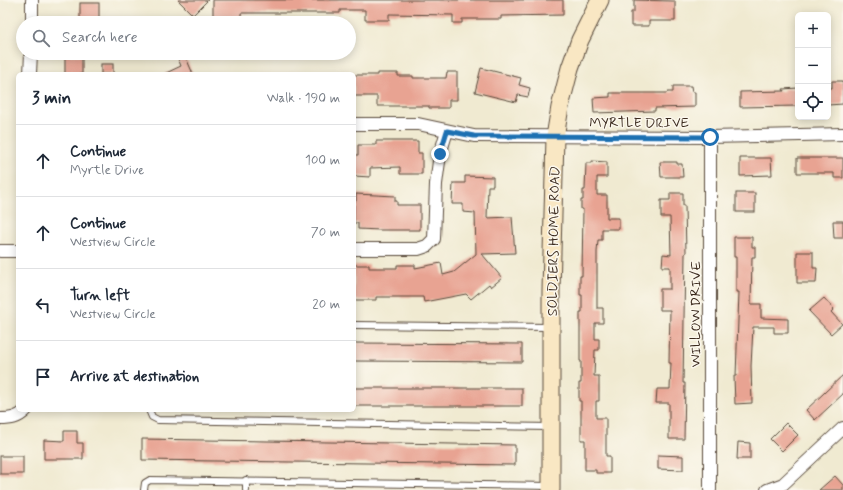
<!DOCTYPE html>
<meta charset="utf-8">
<style>
:root{--surface:#fff;--page:#f2f2f3;--text:#1f2937;--muted:#747a83;--line:#e0e1e3}
body{margin:0;font-family:Mynerve,sans-serif;background:var(--page);color:var(--text)}
.controls{position:absolute;right:12px;top:12px;display:grid;overflow:hidden;border-radius:6px;box-shadow:0 2px 10px #0003}
.controls button{width:36px;height:36px;display:grid;place-items:center;padding:0;border:0;border-bottom:1px solid var(--line);background:var(--surface);color:var(--text);font:20px sans-serif}
.stop{position:absolute;width:12px;height:12px;margin:-9px;border:3px solid #1f6fb2;border-radius:50%;background:#fff}
.stop.end{background:#1f6fb2;border-color:#fff;box-shadow:0 1px 4px #0008}
.list{margin:0;padding:0;list-style:none}
h2{display:flex;justify-content:space-between;align-items:center;height:52px;margin:0;padding:0 16px;font-size:17px}
h2 small{font-size:13px;font-weight:400;color:var(--muted)}
.list li{display:grid;grid-template-columns:26px 1fr auto;gap:12px;align-items:center;box-sizing:border-box;height:72px;padding:0 16px;border-top:1px solid var(--line)}
.list b{display:block;font-size:15px;white-space:nowrap}
.list p{margin:0;font-size:13px;white-space:nowrap;color:var(--muted)}
.list em{font-size:13px;font-style:normal;color:var(--muted)}
.icon{flex:none;width:22px;height:22px;fill:none;stroke:currentColor;stroke-width:2;stroke-linecap:round;stroke-linejoin:round}
.map{position:relative;flex:none;width:843px;height:490px;overflow:hidden}
.search{position:absolute;background:var(--surface);box-shadow:0 2px 10px #0003;left:16px;top:16px;width:340px;height:44px;display:flex;align-items:center;gap:10px;box-sizing:border-box;padding:0 14px;border-radius:22px;color:var(--muted);font-size:15px}
.panel{position:absolute;background:var(--surface);box-shadow:0 2px 10px #0003;left:16px;top:72px;width:340px;height:340px;border-radius:6px}
.map>svg:first-child{display:block}
</style>
<div class="map">
<svg width="843" height="490" viewBox="0 0 843 490">
<rect width="100%" height="100%" fill="#fbf7ec"/>
<filter id="ink" filterUnits="userSpaceOnUse"><feTurbulence type="fractalNoise" baseFrequency=".025" numOctaves="2"/><feDisplacementMap in="SourceGraphic" scale="8" xChannelSelector="R" yChannelSelector="G"/><feConvolveMatrix kernelMatrix="1 2 1 2 8 2 1 2 1" color-interpolation-filters="sRGB"/></filter>
<filter id="wash" filterUnits="userSpaceOnUse"><feTurbulence type="fractalNoise" baseFrequency=".012" numOctaves="4" result="noise"/><feDisplacementMap in="SourceGraphic" scale="16" xChannelSelector="R" yChannelSelector="G"/><feGaussianBlur stdDeviation="0.9" result="paint"/><feColorMatrix in="noise" values="0 0 0 0 0 0 0 0 0 0 0 0 0 0 0 0 0 1.4 0 .05"/><feComposite in="paint" operator="in"/></filter>
<g filter="url(#wash)">
<rect width="100%" height="100%" fill="#f0ead1"/>
<g id="blocks">
<g fill="#e8a392">
<polygon points="178,0 208,0 193,15"/>
<polygon points="213,0 563,0 563,15 501,16 501,19 462,19 462,23 453,23 453,15 389,14 389,20 365,20 365,10 340,10 340,13 241,13 241,18 213,18"/>
<polygon points="634,0 675,1 675,21 649,21 649,26 631,26 631,12 634,12"/>
<rect x="80" y="3" width="19" height="20"/>
<polygon points="176,53 184,53 193,74 164,74 181,66"/>
<rect x="65" y="55" width="17" height="19"/>
<rect x="101" y="64" width="12" height="10"/>
<polygon points="481,68 521,78 519,85 530,88 528,97 518,95 516,102 475,92"/>
<polygon points="447,72 457,72 457,100 449,100 449,108 429,108 429,106 377,106 377,96 354,96 354,75 377,75 377,73 398,73 398,76 413,76 413,78 446,78"/>
<polygon points="832,81 843,81 843,104 828,105 828,88 832,88"/>
<polygon points="673,86 691,86 692,92 695,92 695,107 655,108 655,111 594,113 593,98 610,97 610,93 667,93 667,92 673,92"/>
<polygon points="798,88 798,106 740,107 740,92 784,91 783,89"/>
<polygon points="376,141 418,141 418,153 422,153 422,174 400,174 400,167 370,168 370,177 354,176 354,155 358,155 358,145 376,145"/>
<polygon points="740,158 771,158 772,175 740,176"/>
<polygon points="797,158 843,158 843,178 834,178 834,173 797,173"/>
<polygon points="592,161 607,162 607,177 597,177 597,195 607,195 607,218 619,218 619,229 602,229 602,240 598,240 597,252 597,308 603,308 603,323 595,323 595,339 599,339 599,350 595,350 594,376 599,376 599,401 596,401 596,418 606,418 606,456 610,456 610,473 596,473 596,470 585,470 585,440 581,440 581,401 579,401 579,383 581,383 581,361 580,361 580,312 582,312 582,295 580,295 580,276 582,276 583,209 581,209 581,200 583,200 583,190 585,190 586,163 592,163"/>
<polygon points="660,162 677,162 677,164 682,164 683,177 661,177"/>
<polygon points="465,176 493,177 493,186 488,186 487,218 512,217 515,253 482,254 502,278 491,287 489,284 471,299 466,294 424,302 423,297 376,297 376,300 354,300 354,265 369,265 369,268 397,268 397,265 415,265 415,268 441,263 443,275 454,272 476,254 475,213 463,212 463,204 452,204 453,183 465,183"/>
<polygon points="670,193 683,193 683,206 685,206 686,253 685,253 683,383 685,383 684,439 669,439 669,403 656,403 657,389 670,389 671,363 669,363 670,310 660,310 660,289 670,289 670,267 662,267 663,254 671,255 670,217 661,217 661,200 670,200"/>
<rect x="736" y="193" width="19" height="19"/>
<polygon points="356,194 395,196 395,201 397,201 397,205 420,205 420,230 380,230 358,229 358,223 354,223 354,201 356,201"/>
<polygon points="833,221 843,221 843,238 834,238"/>
<polygon points="734,237 752,237 752,247 755,247 755,257 752,257 751,304 761,304 761,318 788,319 788,333 774,333 774,327 753,327 751,366 752,403 735,404 734,376 736,376 739,292 736,292 736,257 734,257"/>
<polygon points="797,252 813,252 813,268 817,268 816,283 797,283"/>
<polygon points="824,298 834,309 831,312 842,324 831,334 809,311"/>
<polygon points="354,343 522,344 522,362 354,361"/>
<polygon points="843,375 843,394 815,420 806,410"/>
<rect x="354" y="388" width="168" height="18"/>
<polygon points="786,423 798,435 782,451 770,439"/>
<polygon points="64,431 77,431 77,443 83,443 83,459 44,459 44,440 64,441"/>
<polygon points="142,439 515,445 515,465 142,460"/>
<polygon points="738,442 750,443 750,459 737,459"/>
<polygon points="658,455 683,456 683,470 658,469"/>
<rect x="0" y="456" width="23" height="18"/>
<polygon points="835,476 843,485 843,490 819,490"/>
</g>
</g>
</g>
<g filter="url(#ink)">
<use href="#blocks" fill-opacity="0" stroke="#564739" stroke-width="1"/>
<g fill="none" stroke-linecap="round" stroke-linejoin="round">
<g stroke="#564739" stroke-width="8">
<g id="lane">
<polyline points="354,325 550,327"/>
<polyline points="149,410 152,417 158,420 550,427"/>
<polyline points="144,490 145,483 150,480 550,486"/>
<polyline points="246,490 246,480"/>
</g>
</g>
<g stroke="#564739" stroke-width="14">
<g id="street">
<polyline points="32,23 32,0"/>
<polyline points="30,74 31,53"/>
<polyline points="354,124 418,124 474,136 710,137 843,134"/>
<polyline points="354,249 418,249 427,246 434,239 436,184 440,154 447,131"/>
<polyline points="0,251 18,251"/>
<path d="M0 419C11 419 18 418 26 410"/>
<polyline points="710,490 710,137"/>
<polyline points="767,490 783,484 843,428"/>
</g>
</g>
<g stroke="#564739" stroke-width="19">
<polyline id="secondary" points="551,490 551,291 555,137 560,107 570,68 580,40 600,0"/>
</g>
<use href="#lane" stroke="#fff" stroke-width="6"/>
<use href="#street" stroke="#fff" stroke-width="12"/>
<use href="#secondary" stroke="#f9e7c3" stroke-width="17"/>
</g>
</g>
<g fill="none" stroke-linecap="round" stroke-linejoin="round" filter="url(#ink)">
<polyline stroke="#1f6fb2" stroke-width="5" points="440,154 447,131 474,136 710,137"/>
</g>
<g text-anchor="middle" stroke-width="3" stroke-linejoin="round" paint-order="stroke">
<g font-size="14" fill="#3b2a1e" stroke="#fbf7ec">
<text x="639" y="127">MYRTLE DRIVE</text>
<text transform="translate(553 241) rotate(-89)" y="5">SOLDIERS HOME ROAD</text>
<text transform="translate(695 314) rotate(-90)" y="5">WILLOW DRIVE</text>
</g>
</g>
</svg>
<div class="controls">
<button>+</button>
<button>−</button>
<button><svg class="icon" aria-label="locate" viewBox="0 0 24 24"><circle cx="12" cy="12" r="6"/><path d="M12 2v4M12 18v4M2 12h4M18 12h4"/></svg></button>
</div>
<div class="stop" style="left:710px;top:137px"></div>
<div class="stop end" style="left:440px;top:154px"></div>
<div class="search"><svg class="icon" aria-label="search" viewBox="0 0 24 24"><circle cx="10" cy="10" r="6"/><path d="M15 15l6 6"/></svg>Search here</div>
<section class="panel">
<h2>3 min<small>Walk · 190 m</small></h2>
<ul class="list">
<li><svg class="icon" aria-label="ahead" viewBox="0 0 24 24"><path d="M12 20V5M6 11l6-6 6 6"/></svg><div><b>Continue</b><p>Myrtle Drive</p></div><em>100 m</em></li>
<li><svg class="icon" aria-label="ahead" viewBox="0 0 24 24"><path d="M12 20V5M6 11l6-6 6 6"/></svg><div><b>Continue</b><p>Westview Circle</p></div><em>70 m</em></li>
<li><svg class="icon" aria-label="left" viewBox="0 0 24 24"><path d="M17 20v-9H6M10 6l-5 5 5 5"/></svg><div><b>Turn left</b><p>Westview Circle</p></div><em>20 m</em></li>
<li><svg class="icon" aria-label="arrive" viewBox="0 0 24 24"><path d="M6 21V4h12l-3 4 3 4H6"/></svg><div><b>Arrive at destination</b></div></li>
</ul>
</section>
</div>
